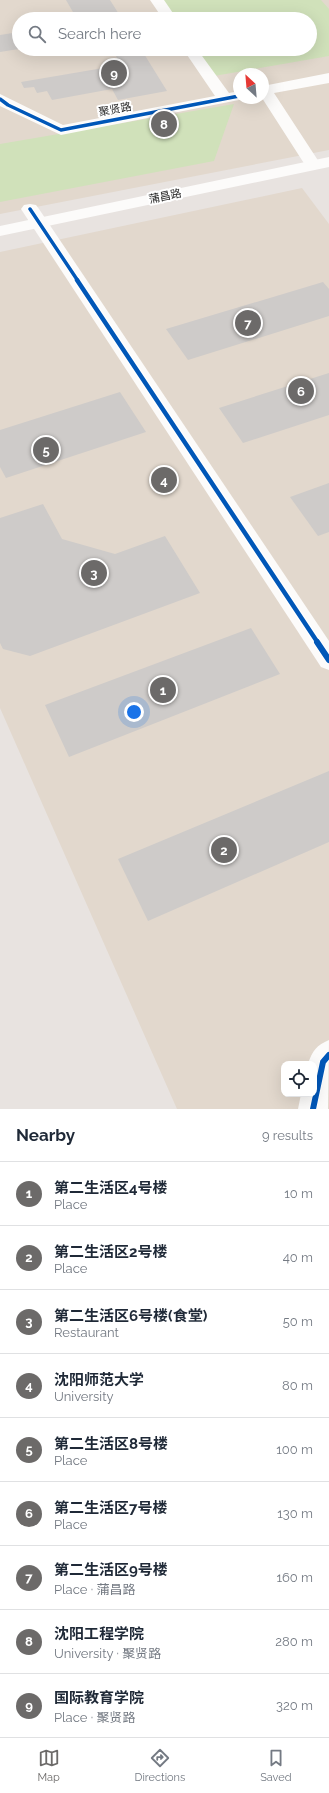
<!DOCTYPE html>
<meta charset="utf-8">
<style>
:root{--surface:#fff;--page:#f6f6f7;--text:#1f2937;--muted:#747a83;--line:#e0e1e3;--accent:#6c6a69}
body{margin:0;font-family:Raleway,"Noto Sans SC",sans-serif;background:var(--page);color:var(--text)}
.controls{position:absolute;right:12px;bottom:12px;display:grid;overflow:hidden;border-radius:8px;box-shadow:0 4px 16px #0002}
.controls button{width:36px;height:36px;display:grid;place-items:center;padding:0;border:0;border-bottom:1px solid var(--line);background:var(--surface);color:var(--text);font:20px sans-serif}
.compass{position:absolute;left:233px;top:68px;width:36px;height:36px;border-radius:50%;background:var(--surface);box-shadow:0 4px 16px #0002;rotate:334deg}
.you{position:absolute;left:134px;top:712px;width:14px;height:14px;margin:-10px;border:3px solid #fff;border-radius:50%;background:#1a73e8;box-shadow:0 0 0 6px #1a73e833}
.badge{display:grid;place-items:center;width:26px;height:26px;border-radius:50%;background:var(--accent);color:#fff;font-size:13px;font-weight:700}
.pin{position:absolute;translate:-50% -50%;border:2px solid #fff;box-shadow:0 1px 4px #0006}
.list{margin:0;padding:0;list-style:none}
h2{display:flex;justify-content:space-between;align-items:center;height:52px;margin:0;padding:0 16px;font-size:17px}
h2 small{font-size:13px;font-weight:400;color:var(--muted)}
.list li{display:grid;grid-template-columns:26px 1fr auto;gap:12px;align-items:center;box-sizing:border-box;height:64px;padding:0 16px;border-top:1px solid var(--line)}
.list b{display:block;font-size:15px;white-space:nowrap}
.list p{margin:0;font-size:13px;white-space:nowrap;color:var(--muted)}
.list em{font-size:13px;font-style:normal;color:var(--muted)}
.icon{flex:none;width:22px;height:22px;fill:none;stroke:currentColor;stroke-width:2;stroke-linecap:round;stroke-linejoin:round}
.map{position:relative;flex:none;width:329px;height:1109px;overflow:hidden}
.search{position:absolute;background:var(--surface);box-shadow:0 4px 16px #0002;left:12px;right:12px;top:12px;height:44px;display:flex;align-items:center;gap:10px;box-sizing:border-box;padding:0 14px;border-radius:22px;color:var(--muted);font-size:15px}
.sheet{height:628px;background:var(--surface)}
nav{display:flex;justify-content:space-around;align-items:center;box-sizing:border-box;height:56px;border-top:1px solid var(--line);background:var(--surface);font-size:11px;color:var(--muted)}
nav a{display:grid;justify-items:center;gap:2px}
nav .on{color:var(--accent)}
.map>svg:first-child{display:block}
</style>
<div class="map">
<svg width="329" height="1109" viewBox="0 0 329 1109">
<rect width="100%" height="100%" fill="#e8e3e0"/>
<g fill="#e2d8cd" fill-rule="evenodd">
<path d="M0 0H329V150L0 214ZM19 19H310V49H19ZM239 74H263V98H239Z"/>
<path d="M302 188 329 224V1109H177L0 708V252ZM284 1064H314V1094H284Z"/>
</g>
<g fill="#d0e1ba">
<polygon points="161,0 321,0 329,9 329,56 214,76 195,49 310,49 310,19 175,19"/>
<polygon points="234,104 214,161 0,202 0,144"/>
</g>
<g fill="#cecbc9">
<polygon points="66,0 110,0 122,19 77,19"/>
<polygon points="19,32 19,49 0,52 0,35"/>
<polygon points="112,49 141,49 167,91 118,100 112,89 52,100 47,91 37,93 34,87 24,88 21,82 121,65"/>
<polygon points="323,282 329,289 329,316 188,360 166,329"/>
<polygon points="329,373 329,415 243,443 219,408"/>
<polygon points="120,392 146,432 6,478 0,467 0,430"/>
<polygon points="329,483 329,532 318,536 290,497"/>
<polygon points="43,504 62,539 115,554 165,536 200,593 30,656 3,649 0,643 0,518"/>
<polygon points="251,628 280,674 69,757 45,705"/>
<polygon points="329,771 329,842 148,921 118,859"/>
</g>
<g fill="none" stroke-linecap="round" stroke-linejoin="round">
<g fill="#fcfbfa" fill-rule="evenodd">
<polygon points="150,0 164,0 177,19 163,19"/>
<polygon points="183,49 197,49 229,93 239,91 239,98 245,98 244,99 61,135 0,106 0,94 63,125 215,96"/>
<polygon points="329,73 329,83 274,93 321,165 319,168 313,170 307,168 262,98 263,86"/>
<polygon points="30,204 36,205 39,209 329,641 329,670 321,667 21,209 24,205"/>
<path d="M329 1040 328 1109H298L301 1094H314V1064H308C312 1051 317 1045 329 1040Z"/>
</g>
<polygon fill="#fcfbfa" fill-rule="evenodd" points="329,157 329,167 0,236 0,226"/>
<g stroke="#fff" stroke-width="5.5">
<g id="cycleway-far2">
<polyline points="0,99 8,105 61,130 239,96"/>
<polyline points="30,209 78,281"/>
</g>
</g>
<g stroke="#fff" stroke-width="7">
<polyline id="cycleway-far1" points="77,280 318,643"/>
</g>
<g stroke="#fff" stroke-width="8">
<g id="cycleway">
<polyline points="317,642 329,660"/>
<polyline points="313,1109 323,1062 329,1055"/>
</g>
</g>
<use href="#cycleway-far2" stroke="#0057b8" stroke-width="3.5"/>
<use href="#cycleway-far1" stroke="#0057b8" stroke-width="4.5"/>
<use href="#cycleway" stroke="#0057b8" stroke-width="6"/>
</g>
<g text-anchor="middle" stroke-width="4" stroke-linejoin="round" paint-order="stroke">
<g font-size="11" fill="#292929" stroke="#fff">
<text transform="translate(115 109) rotate(-11)" y="4">聚贤路</text>
<text transform="translate(165 196) rotate(-12)" y="4">蒲昌路</text>
</g>
</g>
</svg>
<div class="controls">
<button><svg class="icon" aria-label="locate" viewBox="0 0 24 24"><circle cx="12" cy="12" r="6"/><path d="M12 2v4M12 18v4M2 12h4M18 12h4"/></svg></button>
</div>
<svg class="compass" viewBox="-18 -18 36 36"><path d="M0-13l5 13h-10z" fill="#e53935"/><path d="M0 13l5-13h-10z" fill="#747a83"/></svg>
<div class="you"></div>
<div class="pin badge" style="left:163px;top:690px">1</div>
<div class="pin badge" style="left:224px;top:850px">2</div>
<div class="pin badge" style="left:94px;top:573px">3</div>
<div class="pin badge" style="left:164px;top:480px">4</div>
<div class="pin badge" style="left:46px;top:450px">5</div>
<div class="pin badge" style="left:301px;top:391px">6</div>
<div class="pin badge" style="left:248px;top:323px">7</div>
<div class="pin badge" style="left:164px;top:124px">8</div>
<div class="pin badge" style="left:114px;top:73px">9</div>
<div class="search"><svg class="icon" aria-label="search" viewBox="0 0 24 24"><circle cx="10" cy="10" r="6"/><path d="M15 15l6 6"/></svg>Search here</div>
</div>
<section class="sheet">
<h2>Nearby<small>9 results</small></h2>
<ul class="list">
<li><span class="badge">1</span><div><b>第二生活区4号楼</b><p>Place</p></div><em>10 m</em></li>
<li><span class="badge">2</span><div><b>第二生活区2号楼</b><p>Place</p></div><em>40 m</em></li>
<li><span class="badge">3</span><div><b>第二生活区6号楼(食堂)</b><p>Restaurant</p></div><em>50 m</em></li>
<li><span class="badge">4</span><div><b>沈阳师范大学</b><p>University</p></div><em>80 m</em></li>
<li><span class="badge">5</span><div><b>第二生活区8号楼</b><p>Place</p></div><em>100 m</em></li>
<li><span class="badge">6</span><div><b>第二生活区7号楼</b><p>Place</p></div><em>130 m</em></li>
<li><span class="badge">7</span><div><b>第二生活区9号楼</b><p>Place · 蒲昌路</p></div><em>160 m</em></li>
<li><span class="badge">8</span><div><b>沈阳工程学院</b><p>University · 聚贤路</p></div><em>280 m</em></li>
<li><span class="badge">9</span><div><b>国际教育学院</b><p>Place · 聚贤路</p></div><em>320 m</em></li>
</ul>
</section>
<nav>
<a class="on"><svg class="icon" aria-label="map" viewBox="0 0 24 24"><path d="M3 6l6-2 6 2 6-2v14l-6 2-6-2-6 2zM9 4v14M15 6v14"/></svg>Map</a>
<a><svg class="icon" aria-label="directions" viewBox="0 0 24 24"><path d="M12 3l9 9-9 9-9-9zM9 14v-3h6M13 9l2 2-2 2"/></svg>Directions</a>
<a><svg class="icon" aria-label="saved" viewBox="0 0 24 24"><path d="M7 4h10v16l-5-4-5 4z"/></svg>Saved</a>
</nav>
